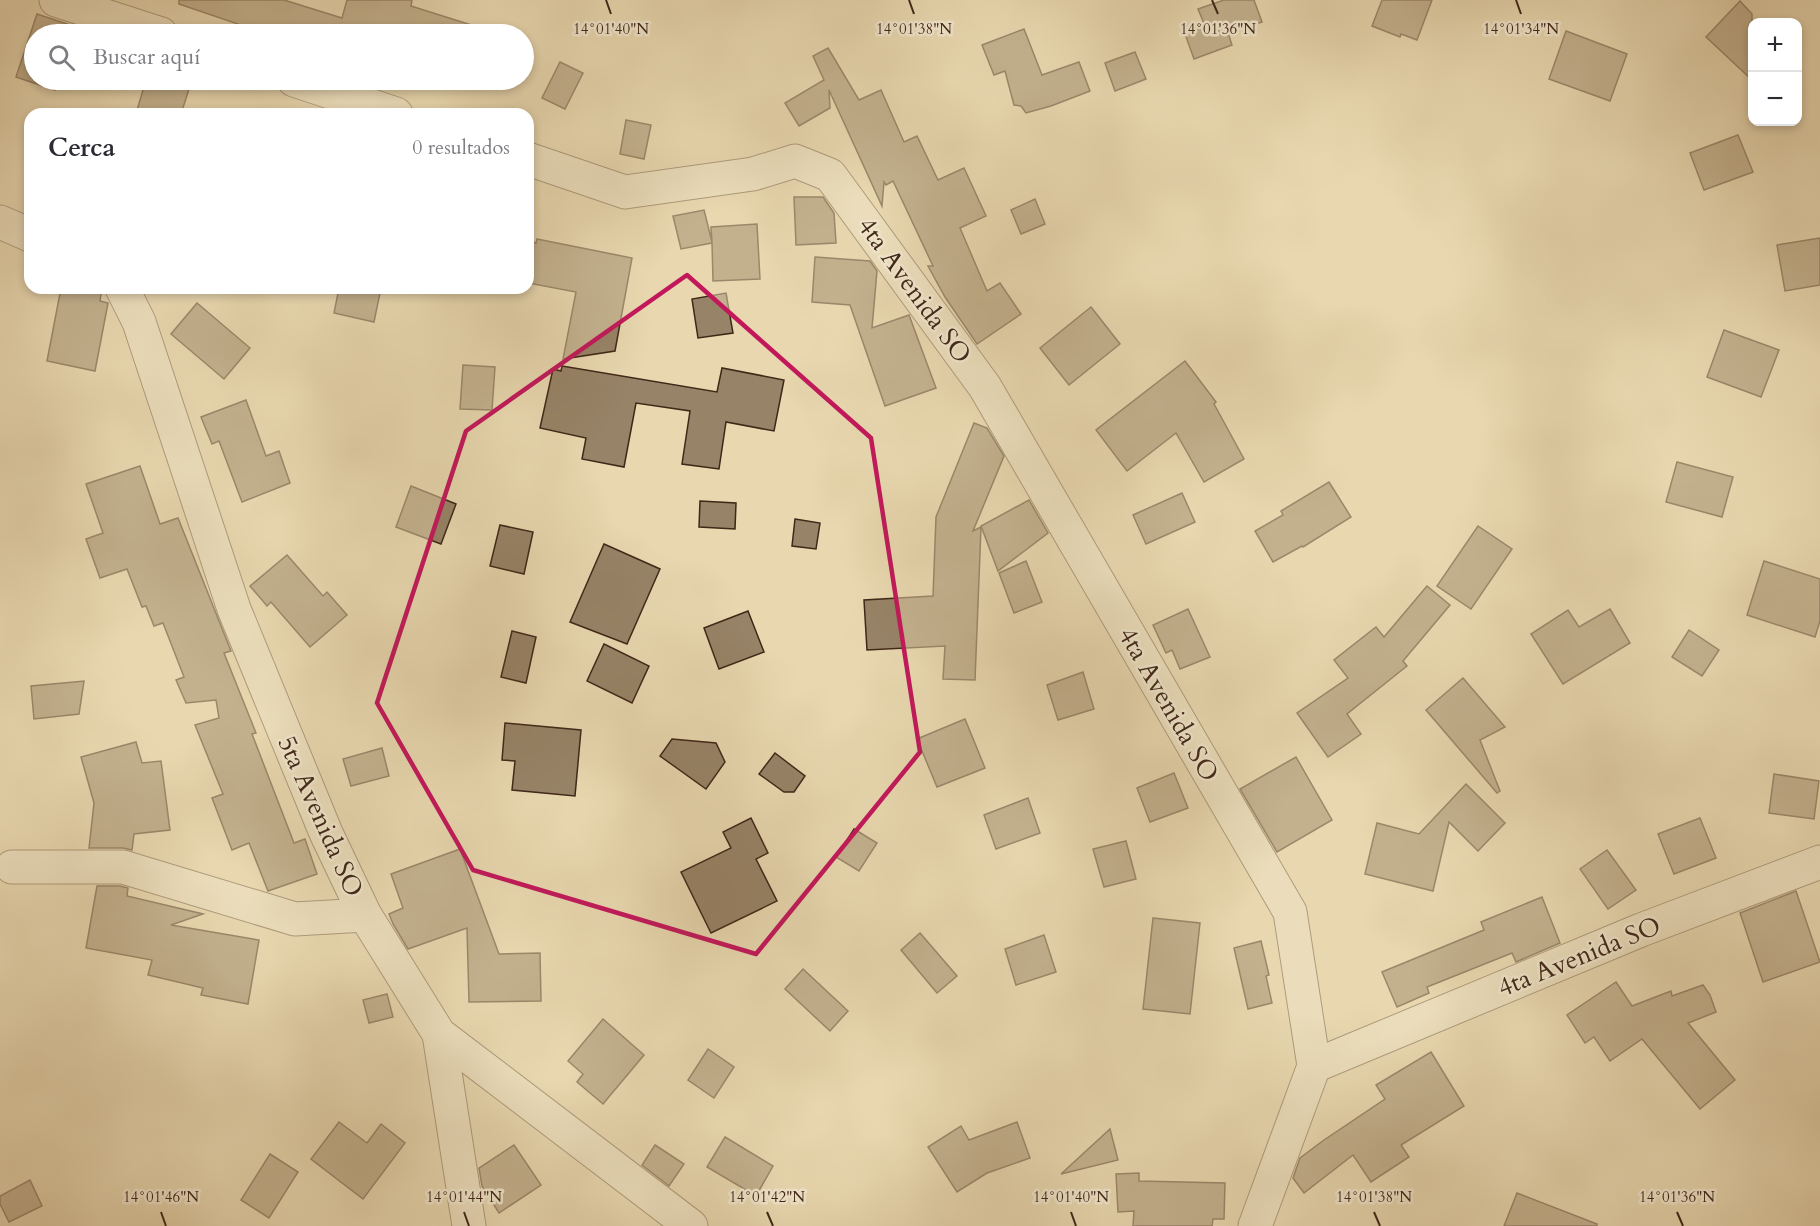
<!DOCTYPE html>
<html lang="es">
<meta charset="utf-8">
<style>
:root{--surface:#fff;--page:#f2f2f3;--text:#2b2b33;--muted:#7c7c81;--line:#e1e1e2}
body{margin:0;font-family:Cardo,serif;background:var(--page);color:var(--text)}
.controls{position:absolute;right:18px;top:18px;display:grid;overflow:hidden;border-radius:12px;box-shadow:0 3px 9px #0003}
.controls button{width:54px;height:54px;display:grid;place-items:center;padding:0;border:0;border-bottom:2px solid var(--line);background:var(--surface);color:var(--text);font:30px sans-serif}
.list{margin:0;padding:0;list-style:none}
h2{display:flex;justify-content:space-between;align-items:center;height:78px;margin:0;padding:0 24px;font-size:26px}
h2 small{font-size:20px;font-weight:400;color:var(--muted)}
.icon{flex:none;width:33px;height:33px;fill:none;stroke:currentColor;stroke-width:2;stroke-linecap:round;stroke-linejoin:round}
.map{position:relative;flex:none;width:1820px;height:1226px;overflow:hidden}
.search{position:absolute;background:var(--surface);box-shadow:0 3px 9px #0003;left:24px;top:24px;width:510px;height:66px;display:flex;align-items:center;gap:15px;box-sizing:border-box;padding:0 21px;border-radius:33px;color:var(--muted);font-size:22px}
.panel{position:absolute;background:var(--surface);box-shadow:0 3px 9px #0003;left:24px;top:108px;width:510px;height:186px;border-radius:18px}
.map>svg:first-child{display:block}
</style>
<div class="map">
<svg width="1820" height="1226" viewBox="0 0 1820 1226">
<rect width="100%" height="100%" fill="#e8d7af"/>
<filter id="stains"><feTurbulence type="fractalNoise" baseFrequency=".00333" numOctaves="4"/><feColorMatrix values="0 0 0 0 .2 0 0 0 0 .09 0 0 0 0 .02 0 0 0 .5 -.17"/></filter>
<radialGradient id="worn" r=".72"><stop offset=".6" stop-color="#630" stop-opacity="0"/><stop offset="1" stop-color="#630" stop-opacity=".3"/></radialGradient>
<g fill="#978367" stroke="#402718" stroke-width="1.5">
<polygon points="179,0 284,0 342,18 347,0 412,0 411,6 484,29 483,34 267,34 179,4"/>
<polygon points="1224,0 1254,0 1262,22 1228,33 1232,45 1194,59 1185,34 1205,26 1198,9"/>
<polygon points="1382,0 1432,0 1417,40 1401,34 1400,37 1372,26"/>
<polygon points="1740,1 1752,14 1752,80 1706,37"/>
<polygon points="37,14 76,27 74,34 34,34 34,80 59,80 55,90 16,77"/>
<polygon points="1024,29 1042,75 1079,62 1090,91 1051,106 1026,113 1021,106 1014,105 1005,71 994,75 982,45"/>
<polygon points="1566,31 1627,54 1610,101 1549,79"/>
<polygon points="828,48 859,100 881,90 904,142 917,136 938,180 964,168 986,216 960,228 987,291 1000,283 1021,314 977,344 945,297 928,266 933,266 893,181 886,185 884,182 882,206 829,90 830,108 799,126 785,103 824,80 813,56"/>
<polygon points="1135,52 1146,79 1115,91 1105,63"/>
<polygon points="560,62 583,73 565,109 542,98"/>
<polygon points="146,80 170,80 190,86 181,114 151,114 137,110"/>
<polygon points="626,120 651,125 644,159 620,154"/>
<polygon points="1738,135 1753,172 1704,190 1690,153"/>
<polygon points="794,197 823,197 834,213 836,243 796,245"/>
<polygon points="1035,199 1045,224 1021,234 1011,210"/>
<polygon points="704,210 712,242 711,227 757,224 760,279 713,281 712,243 681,249 673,216"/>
<polygon points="1820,238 1820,285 1785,291 1777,245"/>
<polygon points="537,239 632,258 615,351 563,359 576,292 528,283 528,241 536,243"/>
<polygon points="815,257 870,261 877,271 872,328 909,315 936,388 885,406 850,305 812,302"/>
<polygon points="61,288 102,288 100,301 108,303 95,371 47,361"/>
<polygon points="339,288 381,288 374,322 334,313"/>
<polygon points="726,293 733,333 698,338 692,299"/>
<polygon points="197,303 250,348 224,379 171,334"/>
<polygon points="1091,307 1120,344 1069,385 1040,348"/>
<polygon points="1724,330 1779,350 1761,397 1707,377"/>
<polygon points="1185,361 1216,402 1214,404 1244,459 1204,482 1176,433 1127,471 1096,430"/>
<polygon points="463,365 495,367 492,410 460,409"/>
<polygon points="562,366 717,392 722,368 784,380 774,431 726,422 719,469 682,464 690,411 636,403 624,467 582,459 586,438 540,428 553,369 561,371"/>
<polygon points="246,400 266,456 279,451 290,483 242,502 219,441 212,444 201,417"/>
<polygon points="974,423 987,428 1004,456 973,531 981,527 975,680 943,679 945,646 867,650 864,600 933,596 936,517"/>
<polygon points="1677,462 1733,477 1722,517 1666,502"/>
<polygon points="140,466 160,524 178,518 231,651 224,653 256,733 252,734 294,843 305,839 317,874 268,891 249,843 232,850 212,798 223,794 195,725 219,718 216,700 186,703 176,680 184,677 163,623 154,626 146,606 142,607 127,569 100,578 86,539 103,533 86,484"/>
<polygon points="1329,482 1351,517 1303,547 1302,546 1273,562 1255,531 1283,515 1281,511"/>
<polygon points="411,486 456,504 441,544 396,527"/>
<polygon points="1182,493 1195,522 1146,544 1133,515"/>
<polygon points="1029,500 1048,533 998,571 981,526"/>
<polygon points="700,501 736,503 735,529 699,527"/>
<polygon points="795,519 820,523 816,549 792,546"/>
<polygon points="500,525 533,532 524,574 490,566"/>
<polygon points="1478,526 1512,549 1471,609 1437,586"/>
<polygon points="604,544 660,569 627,644 570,622"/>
<polygon points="287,555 323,596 327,592 347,615 310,647 271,602 267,606 250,586"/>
<polygon points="1026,561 1042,602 1014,613 999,573"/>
<polygon points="1764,561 1820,579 1820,621 1815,637 1747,615"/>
<polygon points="1427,586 1450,605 1403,661 1407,666 1347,714 1361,734 1328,757 1297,713 1348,678 1334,660 1376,627 1384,637"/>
<polygon points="1188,609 1210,657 1180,669 1172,650 1166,653 1153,625"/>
<polygon points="1610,609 1630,643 1563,684 1531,634 1568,610 1579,627"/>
<polygon points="748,611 764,652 719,669 704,628"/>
<polygon points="1689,630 1719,650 1702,676 1672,657"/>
<polygon points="512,631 536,637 526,683 501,677"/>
<polygon points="604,644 649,666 632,703 587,681"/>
<polygon points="1083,672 1094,709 1058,720 1047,685"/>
<polygon points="1463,678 1505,727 1480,740 1500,791 1497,793 1426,710"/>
<polygon points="84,681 79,714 34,719 31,686"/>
<polygon points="965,719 985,768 937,787 917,739"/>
<polygon points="505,723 581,730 575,796 512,790 515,761 502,760"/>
<polygon points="672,739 716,743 725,762 706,789 660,756"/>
<polygon points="136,742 142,763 161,761 170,830 134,834 132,850 123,848 89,848 94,803 81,757"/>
<polygon points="382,748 389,776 351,786 343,759"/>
<polygon points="775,753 805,776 794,792 784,792 759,774"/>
<polygon points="1296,757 1332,820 1277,852 1240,789"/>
<polygon points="1174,773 1188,808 1150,822 1137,788"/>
<polygon points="1774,774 1819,781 1814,819 1769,813"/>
<polygon points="1466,784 1505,823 1478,851 1449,822 1433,891 1365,874 1377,823 1419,834"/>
<polygon points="1028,798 1040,833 996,849 984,815"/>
<polygon points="751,818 768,853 756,859 777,901 711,933 681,872 731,848 723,832"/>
<polygon points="1700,818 1716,858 1674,874 1658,834"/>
<polygon points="854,829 877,843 859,871 836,857"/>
<polygon points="1126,841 1136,879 1104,887 1093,849"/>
<polygon points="460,849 499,954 540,953 541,1001 469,1002 467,928 408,949 393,924 389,914 403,908 391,874"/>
<polygon points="1607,850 1636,890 1608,909 1580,869"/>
<polygon points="97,886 120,886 128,888 127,896 203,914 171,925 259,940 248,1004 201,995 203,988 148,975 152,960 86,948"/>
<polygon points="1796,891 1820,962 1763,982 1740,913"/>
<polygon points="1542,897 1560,943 1516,962 1512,953 1427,987 1429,993 1397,1007 1382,972 1484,930 1481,922"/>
<polygon points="1153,918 1200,923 1190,1014 1143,1009"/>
<polygon points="920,933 957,976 937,993 901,950"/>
<polygon points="1044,935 1056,972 1016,985 1005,949"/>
<polygon points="1261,941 1269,975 1266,976 1272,1003 1248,1009 1234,948"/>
<polygon points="803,969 848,1011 830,1031 785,989"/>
<polygon points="1616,982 1632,1006 1671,991 1672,996 1703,985 1710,995 1716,1012 1688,1023 1735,1080 1700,1109 1642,1039 1610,1061 1594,1037 1585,1043 1567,1015"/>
<polygon points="387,994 393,1017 369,1023 363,1000"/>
<polygon points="603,1019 644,1055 603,1104 577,1082 583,1074 568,1061"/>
<polygon points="708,1049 734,1067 714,1098 688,1080"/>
<polygon points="1431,1052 1464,1106 1401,1145 1409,1157 1371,1182 1353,1155 1304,1193 1293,1178 1300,1158 1324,1140 1385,1099 1376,1085"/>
<polygon points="339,1122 367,1143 381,1124 405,1143 363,1199 311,1159"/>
<polygon points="1017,1122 1030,1158 987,1173 957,1192 928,1147 961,1126 969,1140"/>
<polygon points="1110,1129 1118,1160 1061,1174"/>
<polygon points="725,1137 773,1166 756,1196 707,1167"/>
<polygon points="514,1145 541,1185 499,1213 482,1186 479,1168"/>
<polygon points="655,1145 684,1164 669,1186 642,1165"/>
<polygon points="270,1154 298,1172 269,1218 241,1200"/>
<polygon points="1139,1173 1139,1181 1225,1183 1224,1219 1213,1219 1212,1226 1133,1226 1134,1211 1118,1212 1116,1174"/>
<polygon points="30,1180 42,1206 9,1222 0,1204 0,1196"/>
<polygon points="1517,1193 1597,1224 1597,1226 1504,1226"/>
</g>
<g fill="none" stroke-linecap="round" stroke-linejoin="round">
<g stroke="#6a533e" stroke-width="35">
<g id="street">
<polyline points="56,0 161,34"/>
<polyline points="294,80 396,114"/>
<polyline points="528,159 625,192 753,174 795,161 830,175 985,387 1290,912 1314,1066 1255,1226"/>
<polyline points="0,222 30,235"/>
<polyline points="122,288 139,322 234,609 326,833 365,915 439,1034 691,1226"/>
<polyline points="12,867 123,867 295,919 365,915"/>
<polyline points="439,1034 469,1226"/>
<polyline points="1314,1066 1641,930 1820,862"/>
</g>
</g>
<use href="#street" stroke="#f0e5cb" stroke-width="33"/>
</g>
<path d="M0 0H1820V1226H0ZM687 275 871 438 920 752 756 954 473 870 377 703 466 431Z" fill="#e8d7af" fill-opacity=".55" fill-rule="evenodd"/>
<path fill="none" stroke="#c2185b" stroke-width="4.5" stroke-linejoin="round" d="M687 275 871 438 920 752 756 954 473 870 377 703 466 431Z"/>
<path fill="none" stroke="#402718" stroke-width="2" d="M606 0 611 14M909 0 914 14M1212 0 1218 14M1516 0 1521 14M161 1212 166 1226M464 1212 469 1226M767 1212 773 1226M1071 1212 1076 1226M1374 1212 1380 1226M1677 1212 1683 1226"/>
<g text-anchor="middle" stroke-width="5" stroke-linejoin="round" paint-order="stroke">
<g font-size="26" fill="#402718" stroke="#f0e5cb">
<text transform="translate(915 290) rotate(54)" y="9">4ta Avenida SO</text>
<text transform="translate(1169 704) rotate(60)" y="9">4ta Avenida SO</text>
<text transform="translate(321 816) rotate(66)" y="9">5ta Avenida SO</text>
<text transform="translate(1579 956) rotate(-22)" y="9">4ta Avenida SO</text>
</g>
</g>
<g font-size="15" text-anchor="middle" fill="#402718" stroke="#f0e5cb" stroke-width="5" stroke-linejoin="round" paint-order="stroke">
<text x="611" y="34">14°01'40"N</text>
<text x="914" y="34">14°01'38"N</text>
<text x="1218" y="34">14°01'36"N</text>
<text x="1521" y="34">14°01'34"N</text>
<text x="161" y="1202">14°01'46"N</text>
<text x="464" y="1202">14°01'44"N</text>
<text x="767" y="1202">14°01'42"N</text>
<text x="1071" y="1202">14°01'40"N</text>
<text x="1374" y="1202">14°01'38"N</text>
<text x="1677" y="1202">14°01'36"N</text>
</g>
<rect width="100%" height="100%" filter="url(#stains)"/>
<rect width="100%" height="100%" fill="url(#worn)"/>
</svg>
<div class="controls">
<button>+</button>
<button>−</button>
</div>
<div class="search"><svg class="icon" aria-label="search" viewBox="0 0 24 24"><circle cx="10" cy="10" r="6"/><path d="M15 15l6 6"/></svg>Buscar aquí</div>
<section class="panel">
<h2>Cerca<small>0 resultados</small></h2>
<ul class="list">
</ul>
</section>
</div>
